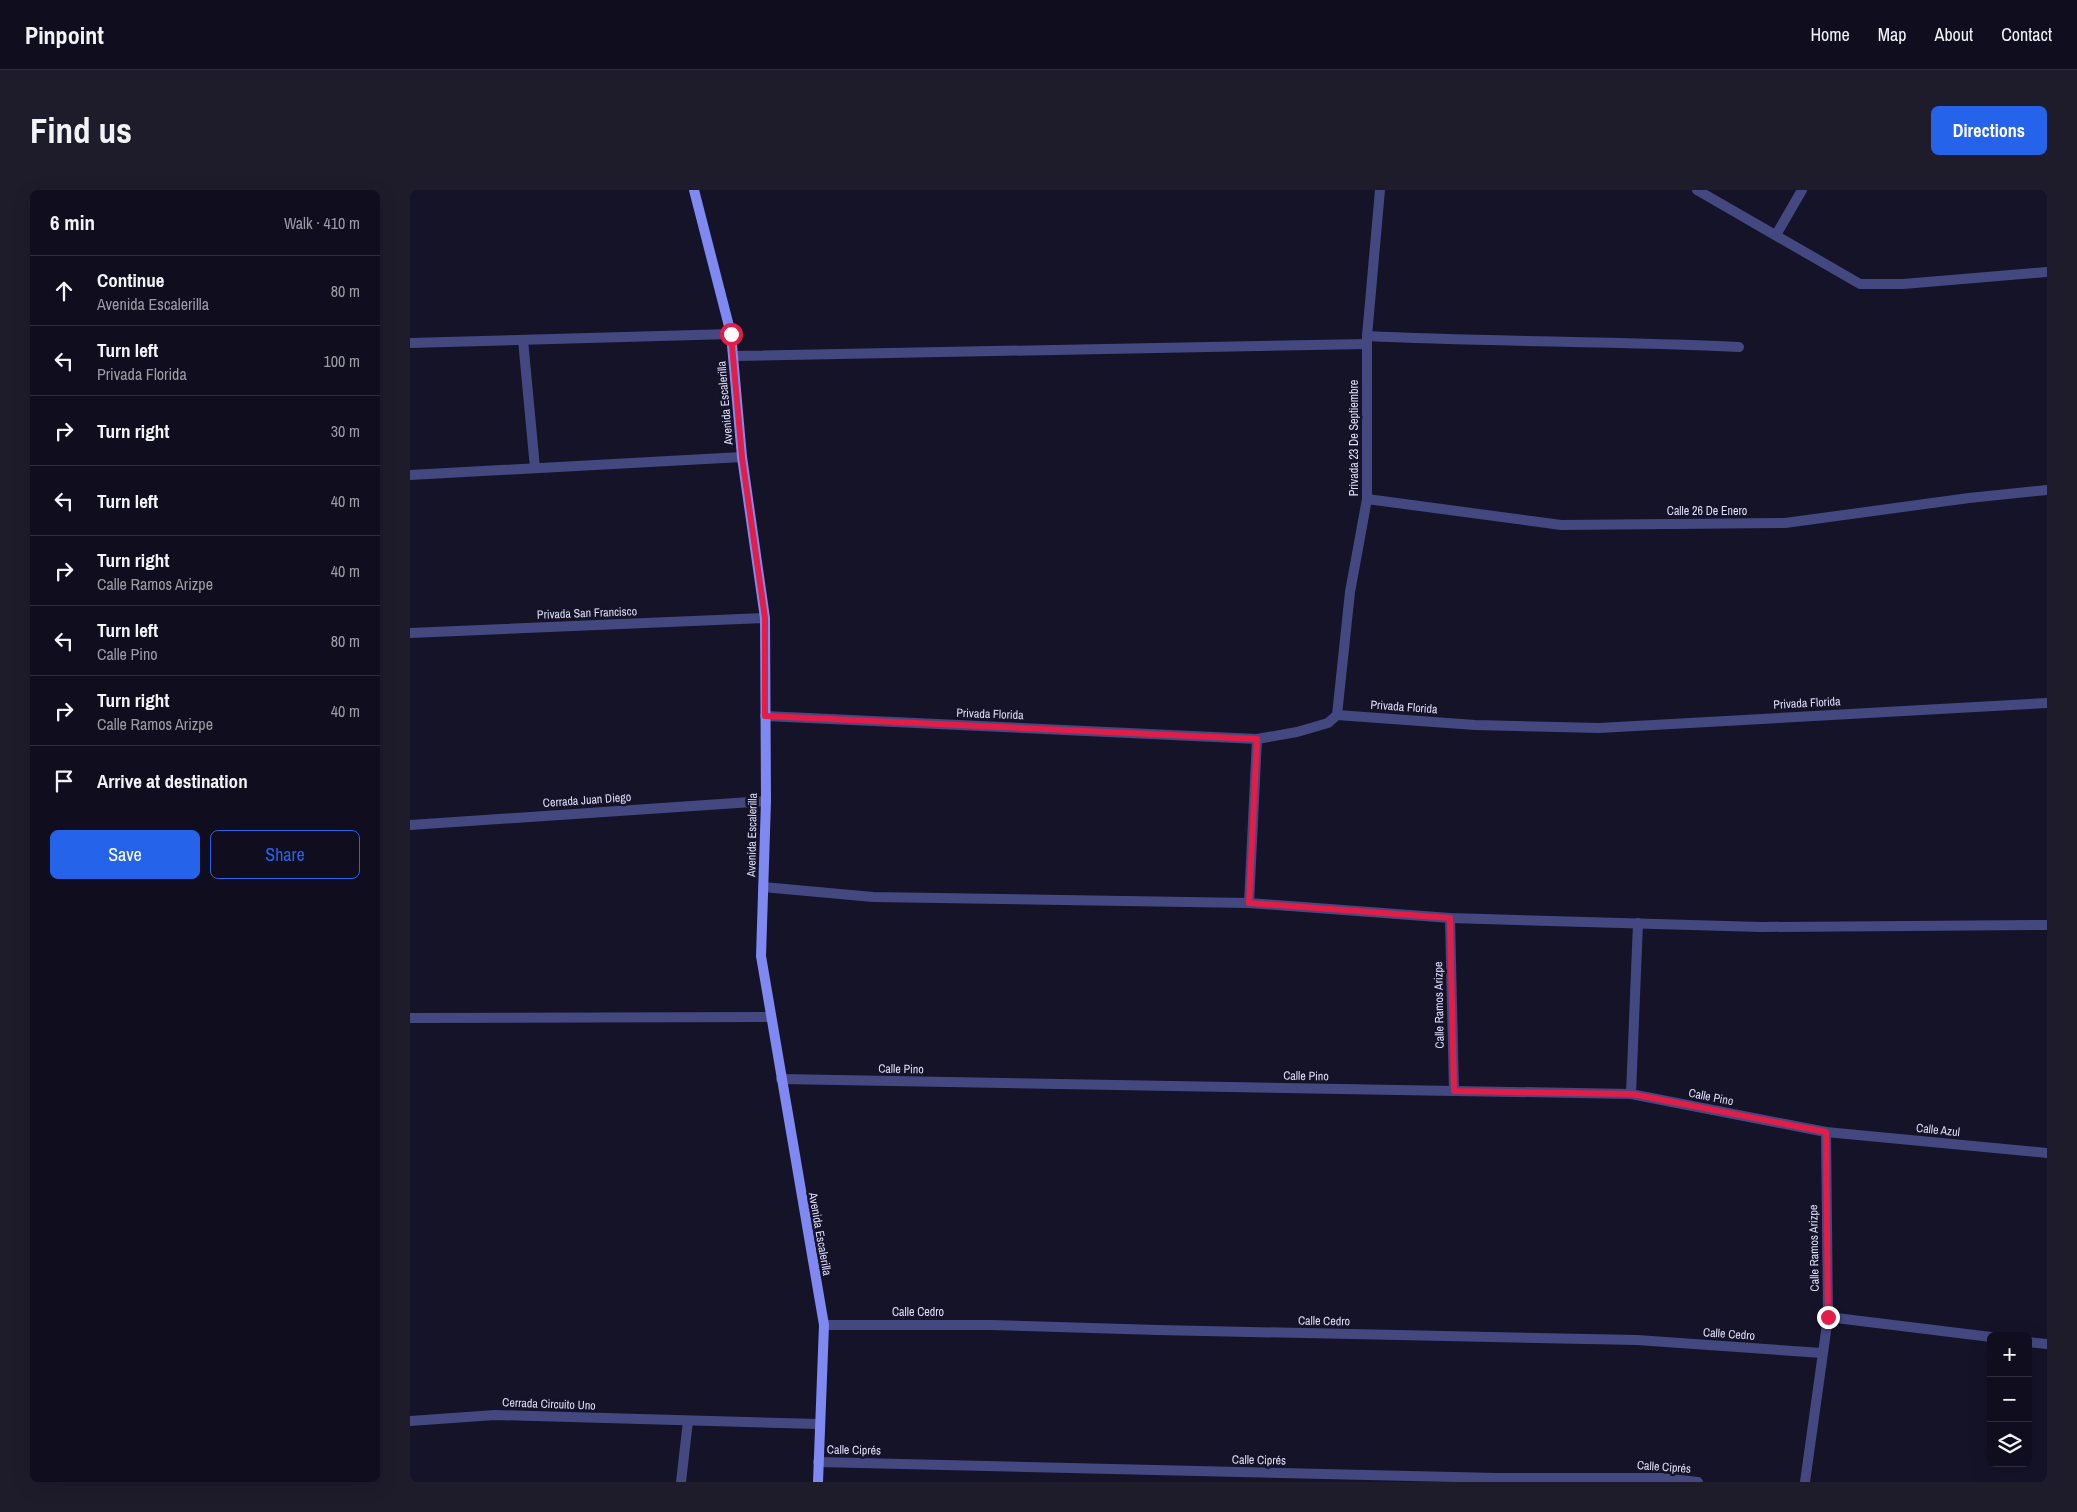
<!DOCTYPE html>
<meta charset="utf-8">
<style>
:root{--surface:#100e1e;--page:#1e1c2b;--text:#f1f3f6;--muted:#9c9ca4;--line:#302e3c;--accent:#2563eb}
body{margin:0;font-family:"Archivo Narrow",sans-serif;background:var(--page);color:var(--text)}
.controls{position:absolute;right:15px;bottom:15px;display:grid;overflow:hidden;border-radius:8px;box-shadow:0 5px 20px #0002}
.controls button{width:45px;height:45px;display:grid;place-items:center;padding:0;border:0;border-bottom:1px solid var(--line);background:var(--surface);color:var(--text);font:25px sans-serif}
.stop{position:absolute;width:15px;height:15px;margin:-11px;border:4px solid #e11d48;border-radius:50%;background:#fff}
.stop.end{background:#e11d48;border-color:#fff;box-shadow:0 1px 5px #0008}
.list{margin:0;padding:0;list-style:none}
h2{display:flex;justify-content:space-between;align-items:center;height:65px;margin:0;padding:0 20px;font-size:21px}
h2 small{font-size:16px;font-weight:400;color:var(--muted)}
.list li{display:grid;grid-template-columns:32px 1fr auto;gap:15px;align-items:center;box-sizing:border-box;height:70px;padding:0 20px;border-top:1px solid var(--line)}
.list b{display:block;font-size:19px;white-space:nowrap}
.list p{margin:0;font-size:16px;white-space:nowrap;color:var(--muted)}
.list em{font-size:16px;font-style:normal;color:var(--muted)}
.actions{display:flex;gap:10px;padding:15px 20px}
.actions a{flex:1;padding:11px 0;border:1px solid var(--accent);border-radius:8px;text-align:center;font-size:18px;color:var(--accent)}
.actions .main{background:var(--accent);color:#fff}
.icon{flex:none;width:28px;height:28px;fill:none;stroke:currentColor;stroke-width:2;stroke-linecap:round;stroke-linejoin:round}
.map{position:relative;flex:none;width:1637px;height:1292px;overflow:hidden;border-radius:8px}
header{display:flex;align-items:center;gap:30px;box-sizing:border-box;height:70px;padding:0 25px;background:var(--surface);border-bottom:1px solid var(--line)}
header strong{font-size:24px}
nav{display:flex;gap:28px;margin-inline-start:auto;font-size:18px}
.intro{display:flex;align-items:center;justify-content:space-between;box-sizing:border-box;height:120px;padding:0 30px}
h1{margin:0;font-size:35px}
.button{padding:12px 22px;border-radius:8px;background:var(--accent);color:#fff;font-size:18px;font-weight:700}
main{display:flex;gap:30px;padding:0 30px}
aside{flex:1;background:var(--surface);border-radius:8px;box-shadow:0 5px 20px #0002}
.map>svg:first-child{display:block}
</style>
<header>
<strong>Pinpoint</strong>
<nav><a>Home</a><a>Map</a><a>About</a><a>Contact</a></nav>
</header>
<div class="intro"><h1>Find us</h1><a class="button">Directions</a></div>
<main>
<aside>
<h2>6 min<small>Walk · 410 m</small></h2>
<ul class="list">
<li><svg class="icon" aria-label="ahead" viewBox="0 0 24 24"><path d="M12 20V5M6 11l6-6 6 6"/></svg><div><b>Continue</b><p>Avenida Escalerilla</p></div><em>80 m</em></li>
<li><svg class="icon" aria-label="left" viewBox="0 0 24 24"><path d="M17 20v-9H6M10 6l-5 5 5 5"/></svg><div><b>Turn left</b><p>Privada Florida</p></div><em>100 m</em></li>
<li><svg class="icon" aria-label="right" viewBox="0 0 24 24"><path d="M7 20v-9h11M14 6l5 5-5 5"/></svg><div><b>Turn right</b></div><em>30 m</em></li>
<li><svg class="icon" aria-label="left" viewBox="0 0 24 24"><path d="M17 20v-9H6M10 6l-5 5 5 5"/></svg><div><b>Turn left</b></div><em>40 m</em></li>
<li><svg class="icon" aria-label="right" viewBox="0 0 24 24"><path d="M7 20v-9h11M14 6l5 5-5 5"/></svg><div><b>Turn right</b><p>Calle Ramos Arizpe</p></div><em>40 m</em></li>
<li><svg class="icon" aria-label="left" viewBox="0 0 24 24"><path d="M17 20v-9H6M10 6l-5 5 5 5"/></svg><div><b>Turn left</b><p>Calle Pino</p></div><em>80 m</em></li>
<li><svg class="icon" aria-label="right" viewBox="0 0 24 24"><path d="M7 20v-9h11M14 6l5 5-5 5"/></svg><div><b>Turn right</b><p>Calle Ramos Arizpe</p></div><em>40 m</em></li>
<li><svg class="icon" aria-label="arrive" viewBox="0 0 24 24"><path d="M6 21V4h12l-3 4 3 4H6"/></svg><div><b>Arrive at destination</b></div></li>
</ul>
<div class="actions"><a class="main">Save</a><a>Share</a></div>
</aside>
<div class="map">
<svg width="1637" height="1292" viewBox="0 0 1637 1292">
<rect width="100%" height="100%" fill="#151328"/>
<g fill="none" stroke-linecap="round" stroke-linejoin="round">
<g stroke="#444881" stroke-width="10">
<polyline points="1287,0 1450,94 1493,94 1637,82"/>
<polyline points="1366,45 1392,0"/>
<path d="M957 146C1081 152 1205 151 1329 157"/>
<polyline points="113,150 125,278"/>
<polyline points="0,153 321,144"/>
<polyline points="324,166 957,154"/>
<polyline points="0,285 332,267"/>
<polyline points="957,309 1151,335 1375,333 1559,308 1637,300"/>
<polyline points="0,443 355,428"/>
<polyline points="927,525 940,402 957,309 957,146 970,0"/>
<polyline points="355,526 847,549 887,542 918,533 927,525 1065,535 1189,538 1637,513"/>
<polyline points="0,635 356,611"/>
<polyline points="353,697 463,707 839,713 1040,728 1351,737 1637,735"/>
<polyline points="839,713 847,549"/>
<polyline points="1040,728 1044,901"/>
<polyline points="0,828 361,827"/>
<polyline points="371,889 1221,904 1416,942 1637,963"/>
<polyline points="1221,904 1228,733"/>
<polyline points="1418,1127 1581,1147"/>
<polyline points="414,1135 581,1135 748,1140 1227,1150 1412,1163"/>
<polyline points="1618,1152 1637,1154"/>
<polyline points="0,1231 85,1225 409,1234"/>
<polyline points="408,1272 1087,1288 1252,1288 1288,1292"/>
<polyline points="271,1292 278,1231"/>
<polyline points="1395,1292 1418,1127 1416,942"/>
</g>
<polyline stroke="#7f89f1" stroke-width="10" points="284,0 321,144 332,267 355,428 356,611 351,766 414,1135 408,1292"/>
</g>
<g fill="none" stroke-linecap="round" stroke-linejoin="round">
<polyline stroke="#e11d48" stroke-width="6" points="321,144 332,267 355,428 355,526 847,549 839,713 1040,728 1044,901 1222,904 1416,942 1418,1127"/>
</g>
<g text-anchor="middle" stroke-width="5" stroke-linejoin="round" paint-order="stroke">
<g font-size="12" fill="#dedefb" stroke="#151328">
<text transform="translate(315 213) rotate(-95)" y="4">Avenida Escalerilla</text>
<text transform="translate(944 248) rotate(-90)" y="4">Privada 23 De Septiembre</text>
<text x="1297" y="325">Calle 26 De Enero</text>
<text transform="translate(177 423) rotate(-2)" y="4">Privada San Francisco</text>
<text transform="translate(1397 513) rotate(-3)" y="4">Privada Florida</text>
<text transform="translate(994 517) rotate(4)" y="4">Privada Florida</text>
<text transform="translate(580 524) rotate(2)" y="4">Privada Florida</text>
<text transform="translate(177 610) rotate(-4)" y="4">Cerrada Juan Diego</text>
<text transform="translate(342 645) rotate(-89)" y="4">Avenida Escalerilla</text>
<text transform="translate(1029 815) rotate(-91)" y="4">Calle Ramos Arizpe</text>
<text transform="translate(491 879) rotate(1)" y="4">Calle Pino</text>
<text transform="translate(896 886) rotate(1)" y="4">Calle Pino</text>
<text transform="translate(1301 907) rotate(11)" y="4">Calle Pino</text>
<text transform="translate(1528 940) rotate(6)" y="4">Calle Azul</text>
<text transform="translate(410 1044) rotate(80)" y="4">Avenida Escalerilla</text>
<text transform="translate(1404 1058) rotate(-91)" y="4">Calle Ramos Arizpe</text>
<text x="508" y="1126">Calle Cedro</text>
<text transform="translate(914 1131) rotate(1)" y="4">Calle Cedro</text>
<text transform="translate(1319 1144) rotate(4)" y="4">Calle Cedro</text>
<text transform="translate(139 1214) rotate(2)" y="4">Cerrada Circuito Uno</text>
<text transform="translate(444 1260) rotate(1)" y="4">Calle Ciprés</text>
<text transform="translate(849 1270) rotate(1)" y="4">Calle Ciprés</text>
<text transform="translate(1254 1277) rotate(4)" y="4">Calle Ciprés</text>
</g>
</g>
</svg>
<div class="controls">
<button>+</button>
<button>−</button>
<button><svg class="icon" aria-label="layers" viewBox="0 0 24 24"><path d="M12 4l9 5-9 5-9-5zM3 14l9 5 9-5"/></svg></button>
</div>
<div class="stop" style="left:321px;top:144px"></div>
<div class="stop end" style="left:1418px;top:1127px"></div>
</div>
</main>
